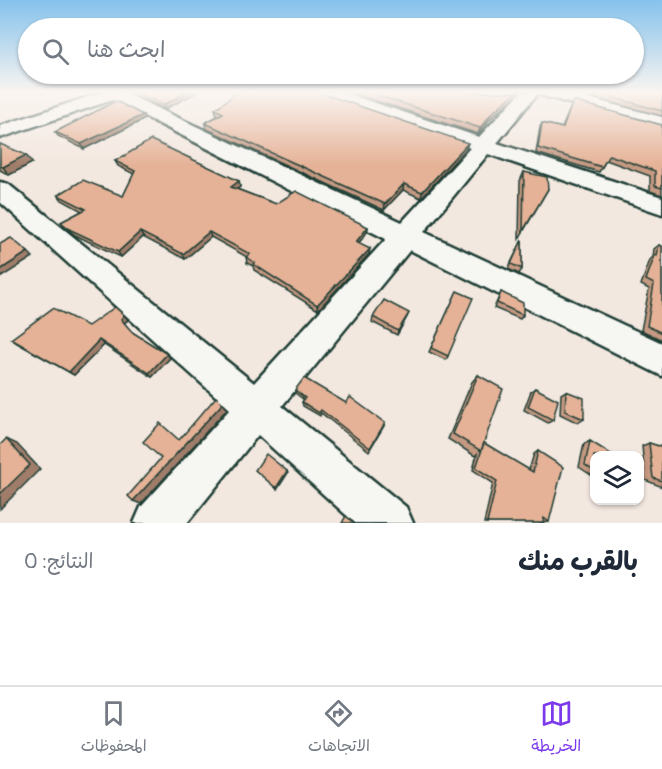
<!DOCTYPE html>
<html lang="ar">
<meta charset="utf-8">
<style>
:root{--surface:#fff;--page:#f6f6f7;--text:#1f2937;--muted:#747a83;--line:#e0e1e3;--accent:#7c3aed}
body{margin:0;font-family:Pangolin,"Playpen Sans Arabic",sans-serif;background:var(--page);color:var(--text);direction:rtl}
.controls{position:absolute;right:18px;bottom:18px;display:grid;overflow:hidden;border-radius:12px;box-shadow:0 2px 4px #0004}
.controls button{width:54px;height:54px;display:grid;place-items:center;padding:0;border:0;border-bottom:2px solid var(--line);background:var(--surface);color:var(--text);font:30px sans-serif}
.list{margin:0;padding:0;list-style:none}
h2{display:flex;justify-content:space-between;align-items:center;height:78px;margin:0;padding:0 24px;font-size:26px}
h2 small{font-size:20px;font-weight:400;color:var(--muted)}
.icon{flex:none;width:33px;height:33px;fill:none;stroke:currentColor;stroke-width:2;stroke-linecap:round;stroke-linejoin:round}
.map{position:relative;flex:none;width:662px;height:523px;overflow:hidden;direction:ltr}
.search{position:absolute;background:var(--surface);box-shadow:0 2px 4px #0004;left:18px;right:18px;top:18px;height:66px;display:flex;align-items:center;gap:15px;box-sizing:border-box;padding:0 21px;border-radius:33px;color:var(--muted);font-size:22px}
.sheet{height:162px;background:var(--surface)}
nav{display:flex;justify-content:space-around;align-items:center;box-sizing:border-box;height:84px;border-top:2px solid var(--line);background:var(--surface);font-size:16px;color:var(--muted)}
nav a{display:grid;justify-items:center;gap:3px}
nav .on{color:var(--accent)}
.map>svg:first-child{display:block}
</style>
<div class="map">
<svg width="662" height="523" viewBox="0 0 662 523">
<rect width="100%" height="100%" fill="#f3e8e0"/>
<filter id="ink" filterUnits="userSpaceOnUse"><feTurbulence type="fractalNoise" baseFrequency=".0167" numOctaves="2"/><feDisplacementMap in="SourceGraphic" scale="12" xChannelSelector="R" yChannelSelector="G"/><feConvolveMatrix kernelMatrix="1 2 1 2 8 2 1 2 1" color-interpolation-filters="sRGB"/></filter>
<g filter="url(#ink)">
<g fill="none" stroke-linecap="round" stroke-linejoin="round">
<g stroke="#1f3d34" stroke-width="5">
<polygon id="minor" points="103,92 128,92 127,94 402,222 470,148 319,96 317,92 342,92 479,137 521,92 564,92 662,117 662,129 537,94 497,143 662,197 662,214 488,154 424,232 662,343 662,376 410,250 282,406 406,507 413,523 355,523 258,435 187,523 134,523 141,507 230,409 0,202 0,182 8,184 254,383 386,239 112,100 0,138 0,126"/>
</g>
<use href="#minor" fill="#f6f6f2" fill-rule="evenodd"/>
</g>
<g fill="#c59982" stroke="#1f3d34" stroke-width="1.5">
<polygon points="135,92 197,92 165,109 137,96"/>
<polygon points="349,92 520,92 490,119 478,134"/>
<polygon points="576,92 662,92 662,116 576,93"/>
<polygon points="573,101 662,125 662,195 650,191 650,176 606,160 599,172 536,153 540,127 542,123 562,128"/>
<polygon points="215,109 466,149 421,198 403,190 384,210 207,129 205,123 218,116 217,115"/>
<polygon points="145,119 84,149 58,136 55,132"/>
<polygon points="0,144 26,155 32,163 9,175 0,170"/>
<polygon points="115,161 239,181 240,187 237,189 276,204 368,227 367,232 359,243 369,254 318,310 254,270 253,266 247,263 246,257 247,257 211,237 185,259 143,237 121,257 75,235 65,227 61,222 82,211 62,200 58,195 123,196 134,174 118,166"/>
<polygon points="524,172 548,189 519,239 520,181"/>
<polygon points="522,240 522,269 519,274 508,269"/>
<polygon points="659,245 662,246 662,340 641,330 649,289 641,285 650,260 653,257 654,249"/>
<polygon points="457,291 448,356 446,360 429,352"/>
<polygon points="501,292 523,315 520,319 494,308"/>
<polygon points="124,315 128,320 124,323 132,332 167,354 170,358 152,377 104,345 74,375 17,343 11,339 88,326"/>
<polygon points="373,317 407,317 397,335 372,322"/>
<polygon points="478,375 484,443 529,470 534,454 538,451 549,522 543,523 484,523 493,483 473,470 477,454 475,456 448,439 472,382"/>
<polygon points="535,388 553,420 548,423 524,410 531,391"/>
<polygon points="295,390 346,403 385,423 384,426 369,451 321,413 320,416 303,406 302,402 304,400 295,393"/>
<polygon points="566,391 584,419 578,423 560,414 561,394"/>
<polygon points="590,441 594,456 594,477 579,467 584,444"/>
<polygon points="649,443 662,447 662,487 645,480 642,446"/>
</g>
<g fill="#a07d6a" stroke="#1f3d34" stroke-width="1.5">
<polygon points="188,92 197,92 165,109 163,105"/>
<polygon points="516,92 520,92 490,119 478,134 480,128 492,113"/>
<polygon points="143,115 145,119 84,149 81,144"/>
<polygon points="468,143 466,149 421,198 422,192"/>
<polygon points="26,155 32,163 9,175 3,167"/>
<polygon points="239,181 240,187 233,192 231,187"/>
<polygon points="404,184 403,190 384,210 385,204"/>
<polygon points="368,227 367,232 356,247 356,242"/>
<polygon points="140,232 143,237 121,257 118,252"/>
<polygon points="209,232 211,237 185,259 183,254"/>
<polygon points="370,249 369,254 318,310 317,305"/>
<polygon points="28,252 33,257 0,278 0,270"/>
<polygon points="409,313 407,317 397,335 398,331"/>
<polygon points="124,315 128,320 124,323 121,319"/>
<polygon points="99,340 104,345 74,375 69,372"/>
<polygon points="167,354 170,358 152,377 149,373"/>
<polygon points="223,403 227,409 141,504 133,501"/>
<polygon points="6,439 17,444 40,469 0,509 0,494"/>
<polygon points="287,471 288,473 277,490 276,488"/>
</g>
<g fill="#e5b297" stroke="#1f3d34" stroke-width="1.5">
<polygon points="136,92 188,92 163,105"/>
<polygon points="238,92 318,92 468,143 422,192 404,184 385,204 205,123 223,113 215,109"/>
<polygon points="367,92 516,92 492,113 480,128"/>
<polygon points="593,92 662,92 662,111"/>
<polygon points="116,101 143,115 81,144 55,132"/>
<polygon points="573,101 662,125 662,188 655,186 655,171 609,155 602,167 538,148 542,123 563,128"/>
<polygon points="151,140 239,181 231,187 276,204 296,191 368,227 356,242 370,249 317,305 253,264 255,263 246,257 250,254 209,232 183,254 140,232 118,252 71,230 61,222 86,209 58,195 83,180 123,196 135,171 115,161"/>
<polygon points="0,144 26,155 3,167 0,166"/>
<polygon points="524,172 547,177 548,189 523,231"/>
<polygon points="11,238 28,252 0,270 0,244"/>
<polygon points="522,240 522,269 511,264"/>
<polygon points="659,245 662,246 662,333 647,326 654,284 646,280 655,255 657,256"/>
<polygon points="457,291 473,298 448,356 431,348"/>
<polygon points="501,292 523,303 523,315 497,303"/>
<polygon points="384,300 409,313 398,331 373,317"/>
<polygon points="115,307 124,315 121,319 132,332 167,354 149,373 99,340 69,372 11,339 53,308 88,326"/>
<polygon points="478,375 503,389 481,451 453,434"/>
<polygon points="304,378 346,403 350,397 385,423 370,448 321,410 319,413 302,402 305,398 295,390"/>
<polygon points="535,388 558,400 553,420 528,407"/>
<polygon points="566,391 584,398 584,419 565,411"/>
<polygon points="216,397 223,403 133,501 128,496 161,458 143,442 160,423 179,440"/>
<polygon points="6,439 30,465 0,494 0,445"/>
<polygon points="590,441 614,456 594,456 594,471 585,465"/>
<polygon points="484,443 533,472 538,451 563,467 549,522 544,518 543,523 487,523 497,481 476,468"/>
<polygon points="649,443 662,447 662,481 653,478"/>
<polygon points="266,454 287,471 276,488 255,470"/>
<polygon points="346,516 354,523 342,523"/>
</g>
</g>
<linearGradient id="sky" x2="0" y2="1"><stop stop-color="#85c2ec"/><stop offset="0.56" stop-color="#faf5f1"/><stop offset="1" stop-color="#faf5f1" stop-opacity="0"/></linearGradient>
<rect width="662" height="165" fill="url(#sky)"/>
</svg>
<div class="controls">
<button><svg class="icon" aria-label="layers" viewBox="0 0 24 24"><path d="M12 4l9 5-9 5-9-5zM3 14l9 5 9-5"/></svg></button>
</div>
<div class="search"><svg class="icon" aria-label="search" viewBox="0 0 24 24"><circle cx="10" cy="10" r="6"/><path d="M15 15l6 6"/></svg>ابحث هنا</div>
</div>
<section class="sheet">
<h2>بالقرب منك<small>النتائج: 0</small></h2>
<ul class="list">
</ul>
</section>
<nav>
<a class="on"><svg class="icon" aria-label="map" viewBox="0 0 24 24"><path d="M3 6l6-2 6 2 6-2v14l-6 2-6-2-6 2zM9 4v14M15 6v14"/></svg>الخريطة</a>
<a><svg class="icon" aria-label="directions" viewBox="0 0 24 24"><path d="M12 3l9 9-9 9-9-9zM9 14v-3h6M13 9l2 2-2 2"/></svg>الاتجاهات</a>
<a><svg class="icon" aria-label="saved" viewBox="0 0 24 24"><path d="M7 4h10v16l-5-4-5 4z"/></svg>المحفوظات</a>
</nav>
